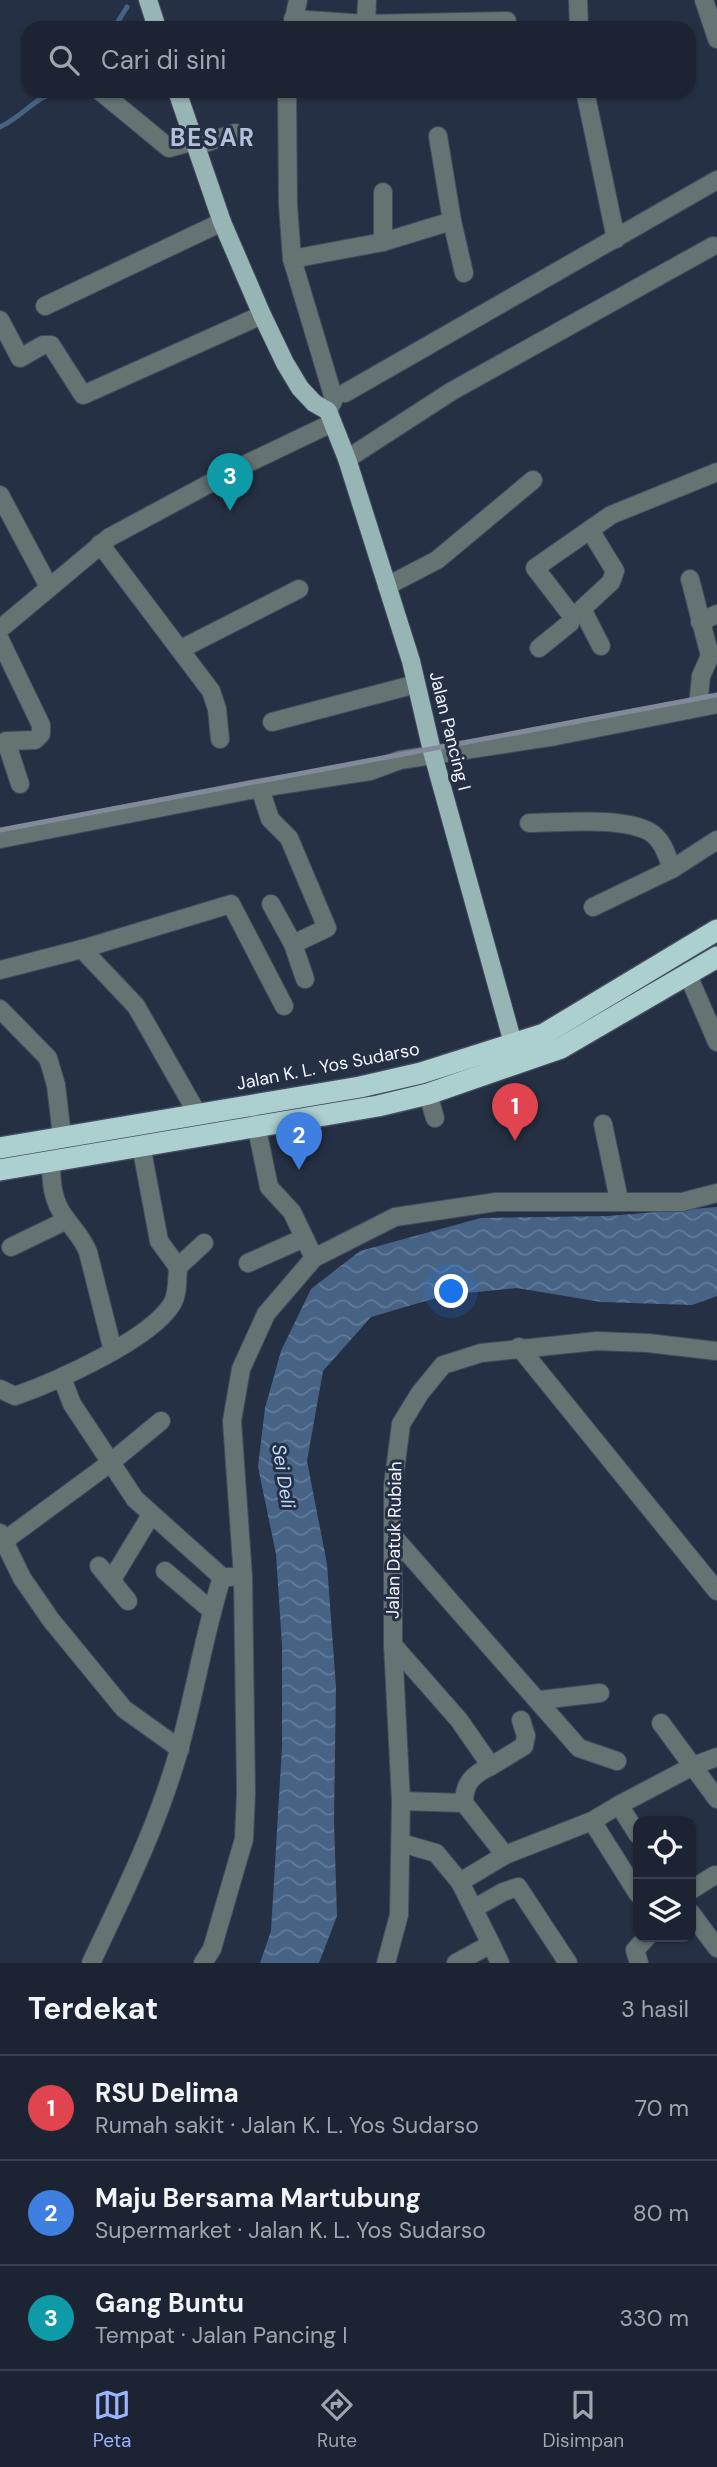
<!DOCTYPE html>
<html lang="id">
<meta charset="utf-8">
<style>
:root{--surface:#1c2433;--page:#252c3b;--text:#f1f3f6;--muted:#a0a4ac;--line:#3a414e;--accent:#9db4fd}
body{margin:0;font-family:"DM Sans",sans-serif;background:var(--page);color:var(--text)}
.controls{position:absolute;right:21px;bottom:21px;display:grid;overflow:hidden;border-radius:14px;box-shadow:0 2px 5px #0004}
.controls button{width:63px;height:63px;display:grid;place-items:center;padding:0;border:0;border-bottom:2px solid var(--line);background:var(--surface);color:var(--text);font:35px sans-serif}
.you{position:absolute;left:452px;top:1292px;width:24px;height:24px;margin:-18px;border:5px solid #fff;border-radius:50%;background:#1a73e8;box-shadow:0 0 0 10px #1a73e833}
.badge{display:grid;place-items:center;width:46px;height:46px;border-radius:50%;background:var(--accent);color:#fff;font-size:23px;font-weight:700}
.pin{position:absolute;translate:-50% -58px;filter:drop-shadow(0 2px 4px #0008)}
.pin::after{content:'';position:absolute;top:37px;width:24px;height:21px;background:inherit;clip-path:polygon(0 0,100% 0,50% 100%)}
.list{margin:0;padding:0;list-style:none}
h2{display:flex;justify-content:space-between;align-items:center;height:91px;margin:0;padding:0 28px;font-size:30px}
h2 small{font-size:23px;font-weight:400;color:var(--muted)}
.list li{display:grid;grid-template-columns:46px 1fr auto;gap:21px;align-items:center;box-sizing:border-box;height:105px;padding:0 28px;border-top:2px solid var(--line)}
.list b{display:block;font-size:26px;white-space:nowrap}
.list p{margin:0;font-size:23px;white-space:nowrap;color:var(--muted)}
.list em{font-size:23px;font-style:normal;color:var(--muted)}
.icon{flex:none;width:38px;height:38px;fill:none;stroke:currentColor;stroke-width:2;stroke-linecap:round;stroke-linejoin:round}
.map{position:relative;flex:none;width:717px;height:1963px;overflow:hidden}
.search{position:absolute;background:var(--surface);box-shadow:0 2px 5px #0004;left:21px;right:21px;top:21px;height:77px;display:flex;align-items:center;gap:18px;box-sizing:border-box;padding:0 24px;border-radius:21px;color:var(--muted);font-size:26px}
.sheet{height:406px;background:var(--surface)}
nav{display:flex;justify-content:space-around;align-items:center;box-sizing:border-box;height:98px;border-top:2px solid var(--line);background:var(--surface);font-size:19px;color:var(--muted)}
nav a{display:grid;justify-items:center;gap:4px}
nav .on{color:var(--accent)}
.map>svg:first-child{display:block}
</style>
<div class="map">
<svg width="717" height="1963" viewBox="0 0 717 1963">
<defs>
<pattern id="water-waves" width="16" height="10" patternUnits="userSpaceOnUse" patternTransform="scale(1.75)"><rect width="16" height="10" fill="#466386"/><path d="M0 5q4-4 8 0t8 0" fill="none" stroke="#617a98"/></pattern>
</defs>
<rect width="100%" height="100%" fill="#263044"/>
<polygon fill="url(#water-waves)" points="717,1207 717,1296 692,1305 601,1302 517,1288 446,1295 371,1317 323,1371 307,1461 327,1564 336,1687 334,1821 337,1916 319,1963 260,1963 271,1931 282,1747 282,1645 276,1554 258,1467 265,1408 281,1351 311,1289 360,1251 481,1218 608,1216"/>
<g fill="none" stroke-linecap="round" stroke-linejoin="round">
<g stroke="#466386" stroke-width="5">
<polyline points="114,28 127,7"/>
<path d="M0 127C22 117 35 97 58 91"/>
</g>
<g stroke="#424c5e" stroke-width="20">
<g id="minor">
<polyline points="578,0 579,28"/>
<polyline points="704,0 717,39"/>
<polyline points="293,19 366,24 507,21"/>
<polyline points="366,24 367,0"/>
<polyline points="292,28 298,0"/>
<polyline points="100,91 169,148 194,141"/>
<polyline points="287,91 288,205 292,259 334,399 328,411"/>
<polyline points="585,91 616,239"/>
<polyline points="438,136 452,221 464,273"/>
<polyline points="196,146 235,133"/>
<polyline points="383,242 383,192"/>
<polyline points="292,259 383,242 452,221"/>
<polyline points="45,306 222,222"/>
<polyline points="0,320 20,358 43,345 51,345 83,395 262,315"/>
<polyline points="345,393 717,180"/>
<polyline points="347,459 452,391 713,246"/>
<polyline points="0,495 49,587"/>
<polyline points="590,530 615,571 611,582 582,609 601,646"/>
<polyline points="100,544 211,691 217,709 220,739"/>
<polyline points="690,579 710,656 717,654"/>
<polyline points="387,586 437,560 533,480"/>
<polyline points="700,622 717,614"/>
<polyline points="0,629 110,537 244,465 332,423"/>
<polyline points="0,640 41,725 41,734 35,740 6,741 20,784"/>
<polyline points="539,648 570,623 572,616 535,568 611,515 717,472"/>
<polyline points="181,649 299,589"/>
<polyline points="698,706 701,676 710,656"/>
<polyline points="272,722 416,684"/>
<polyline points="260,788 270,819 289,838 327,928 293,944"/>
<path d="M529 823C561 823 622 816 650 832 663 840 667 856 672 869"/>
<polyline points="0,839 260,788 370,771 400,760 556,736 717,704"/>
<polyline points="271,904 293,944 305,979"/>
<polyline points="593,907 672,869 717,840"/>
<polyline points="82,949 136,1006 197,1113"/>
<polyline points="0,970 82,949 231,904 284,1006"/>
<polyline points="688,975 717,1042"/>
<polyline points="0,1009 48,1058 56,1085 62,1136"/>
<polyline points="428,1094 435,1118"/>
<polyline points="256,1124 269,1187 292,1212 314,1258"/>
<polyline points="603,1124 619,1200"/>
<path d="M51 1160C51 1182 52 1201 66 1219 75 1231 83 1239 88 1252L113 1351"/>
<polyline points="11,1247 67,1220"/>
<polyline points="248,1263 304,1238"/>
<polyline points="178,1267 204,1243"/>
<polyline points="519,1347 717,1591"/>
<polyline points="62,1378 72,1404 135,1499 222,1577 232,1577"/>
<path d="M0 1389 15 1396C55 1382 150 1340 172 1304 178 1295 177 1279 178 1267L159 1241 141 1145"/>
<polyline points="0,1533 22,1578 51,1620 124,1709 180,1749"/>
<polyline points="393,1536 579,1748 617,1761"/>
<polyline points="4,1541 110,1463 161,1421"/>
<polyline points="99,1566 128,1601"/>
<polyline points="165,1571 212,1611"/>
<polyline points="111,1581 151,1515"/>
<polyline points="393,1645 459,1720 491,1766 524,1746 526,1736 521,1720"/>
<polyline points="540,1700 600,1693"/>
<polyline points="661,1723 717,1799"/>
<path d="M491 1766C474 1774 464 1782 464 1803L505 1855"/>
<polyline points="401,1801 464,1803"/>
<polyline points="592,1821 638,1894"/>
<polyline points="638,1835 619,1805 693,1766 717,1757"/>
<polyline points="401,1843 436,1853 460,1882 505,1855 592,1821 619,1805"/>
<polyline points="691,1890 715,1875"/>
<polyline points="475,1908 503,1892 518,1887 568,1963"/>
<polyline points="691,1913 717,1948"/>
<polyline points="491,1944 500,1963"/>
<path d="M91 1963C124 1893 158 1825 179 1750 195 1693 204 1634 222 1577"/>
<polyline points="203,1963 212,1949 244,1839 246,1793 243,1577 232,1421 241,1369 266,1314 314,1258 395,1217 496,1202 682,1202 717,1193"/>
<polyline points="386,1963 399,1915 401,1801 393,1645 393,1486 401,1424 420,1393 443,1365 481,1353 597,1341 648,1343 717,1351"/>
<polyline points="456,1963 491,1944 460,1882"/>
<polyline points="639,1963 635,1950 647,1937"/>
</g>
</g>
<g stroke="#424c5e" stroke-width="20">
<g id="major">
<polyline points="148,0 157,28"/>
<polyline points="177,91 222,222 262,315 285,363 300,388 314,403 328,411 347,459 411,661 432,751 516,1054"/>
</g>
</g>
<g stroke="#424c5e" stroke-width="24">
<g id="highway">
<polyline points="0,1148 360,1087 421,1073 544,1034 717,930"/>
<polyline points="0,1170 378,1106 428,1094 561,1048 717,957"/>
</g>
</g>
<use href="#minor" stroke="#657373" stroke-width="18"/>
<use href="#major" stroke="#98b5b5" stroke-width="18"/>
<use href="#highway" stroke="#acd0cf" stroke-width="21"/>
<polyline stroke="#828998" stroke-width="5" points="0,830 717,695"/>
</g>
<g text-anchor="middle" stroke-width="6" stroke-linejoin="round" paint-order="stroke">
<g font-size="18" fill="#f1f5fd" stroke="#263044">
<text transform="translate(450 731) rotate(76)" y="6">Jalan Pancing I</text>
<text transform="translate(328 1066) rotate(-11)" y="6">Jalan K. L. Yos Sudarso</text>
<text transform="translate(394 1540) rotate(-89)" y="6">Jalan Datuk Rubiah</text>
</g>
<g font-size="19" font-style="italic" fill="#bfdbfe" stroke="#263044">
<text transform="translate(284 1476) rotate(81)" y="7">Sei Deli</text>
</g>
<g font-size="24" font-weight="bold" letter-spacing="2" fill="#b4c0d9" stroke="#263044">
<text x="213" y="146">BESAR</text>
</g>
</g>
</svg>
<div class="controls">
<button><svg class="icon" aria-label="locate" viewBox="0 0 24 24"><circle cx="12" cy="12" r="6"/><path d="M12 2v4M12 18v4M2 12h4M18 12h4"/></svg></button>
<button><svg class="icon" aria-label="layers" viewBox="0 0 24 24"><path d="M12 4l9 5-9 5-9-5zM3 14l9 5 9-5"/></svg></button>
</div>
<div class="you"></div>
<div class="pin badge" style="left:515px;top:1141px;background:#e0444e">1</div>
<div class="pin badge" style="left:299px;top:1170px;background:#3f7fe0">2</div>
<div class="pin badge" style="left:230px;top:511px;background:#0f9aa8">3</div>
<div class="search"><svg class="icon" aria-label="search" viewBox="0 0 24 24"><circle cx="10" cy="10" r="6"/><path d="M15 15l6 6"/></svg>Cari di sini</div>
</div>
<section class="sheet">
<h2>Terdekat<small>3 hasil</small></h2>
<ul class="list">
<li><span class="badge" style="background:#e0444e">1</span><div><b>RSU Delima</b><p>Rumah sakit · Jalan K. L. Yos Sudarso</p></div><em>70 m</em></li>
<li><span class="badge" style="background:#3f7fe0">2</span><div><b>Maju Bersama Martubung</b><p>Supermarket · Jalan K. L. Yos Sudarso</p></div><em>80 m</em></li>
<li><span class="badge" style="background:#0f9aa8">3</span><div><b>Gang Buntu</b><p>Tempat · Jalan Pancing I</p></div><em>330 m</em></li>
</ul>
</section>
<nav>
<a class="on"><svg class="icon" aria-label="map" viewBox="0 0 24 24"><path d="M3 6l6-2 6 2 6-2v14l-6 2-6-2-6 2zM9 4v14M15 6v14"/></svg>Peta</a>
<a><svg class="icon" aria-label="directions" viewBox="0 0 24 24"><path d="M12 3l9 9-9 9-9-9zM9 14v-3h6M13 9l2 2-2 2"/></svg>Rute</a>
<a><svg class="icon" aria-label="saved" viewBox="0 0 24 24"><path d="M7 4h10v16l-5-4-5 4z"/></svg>Disimpan</a>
</nav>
